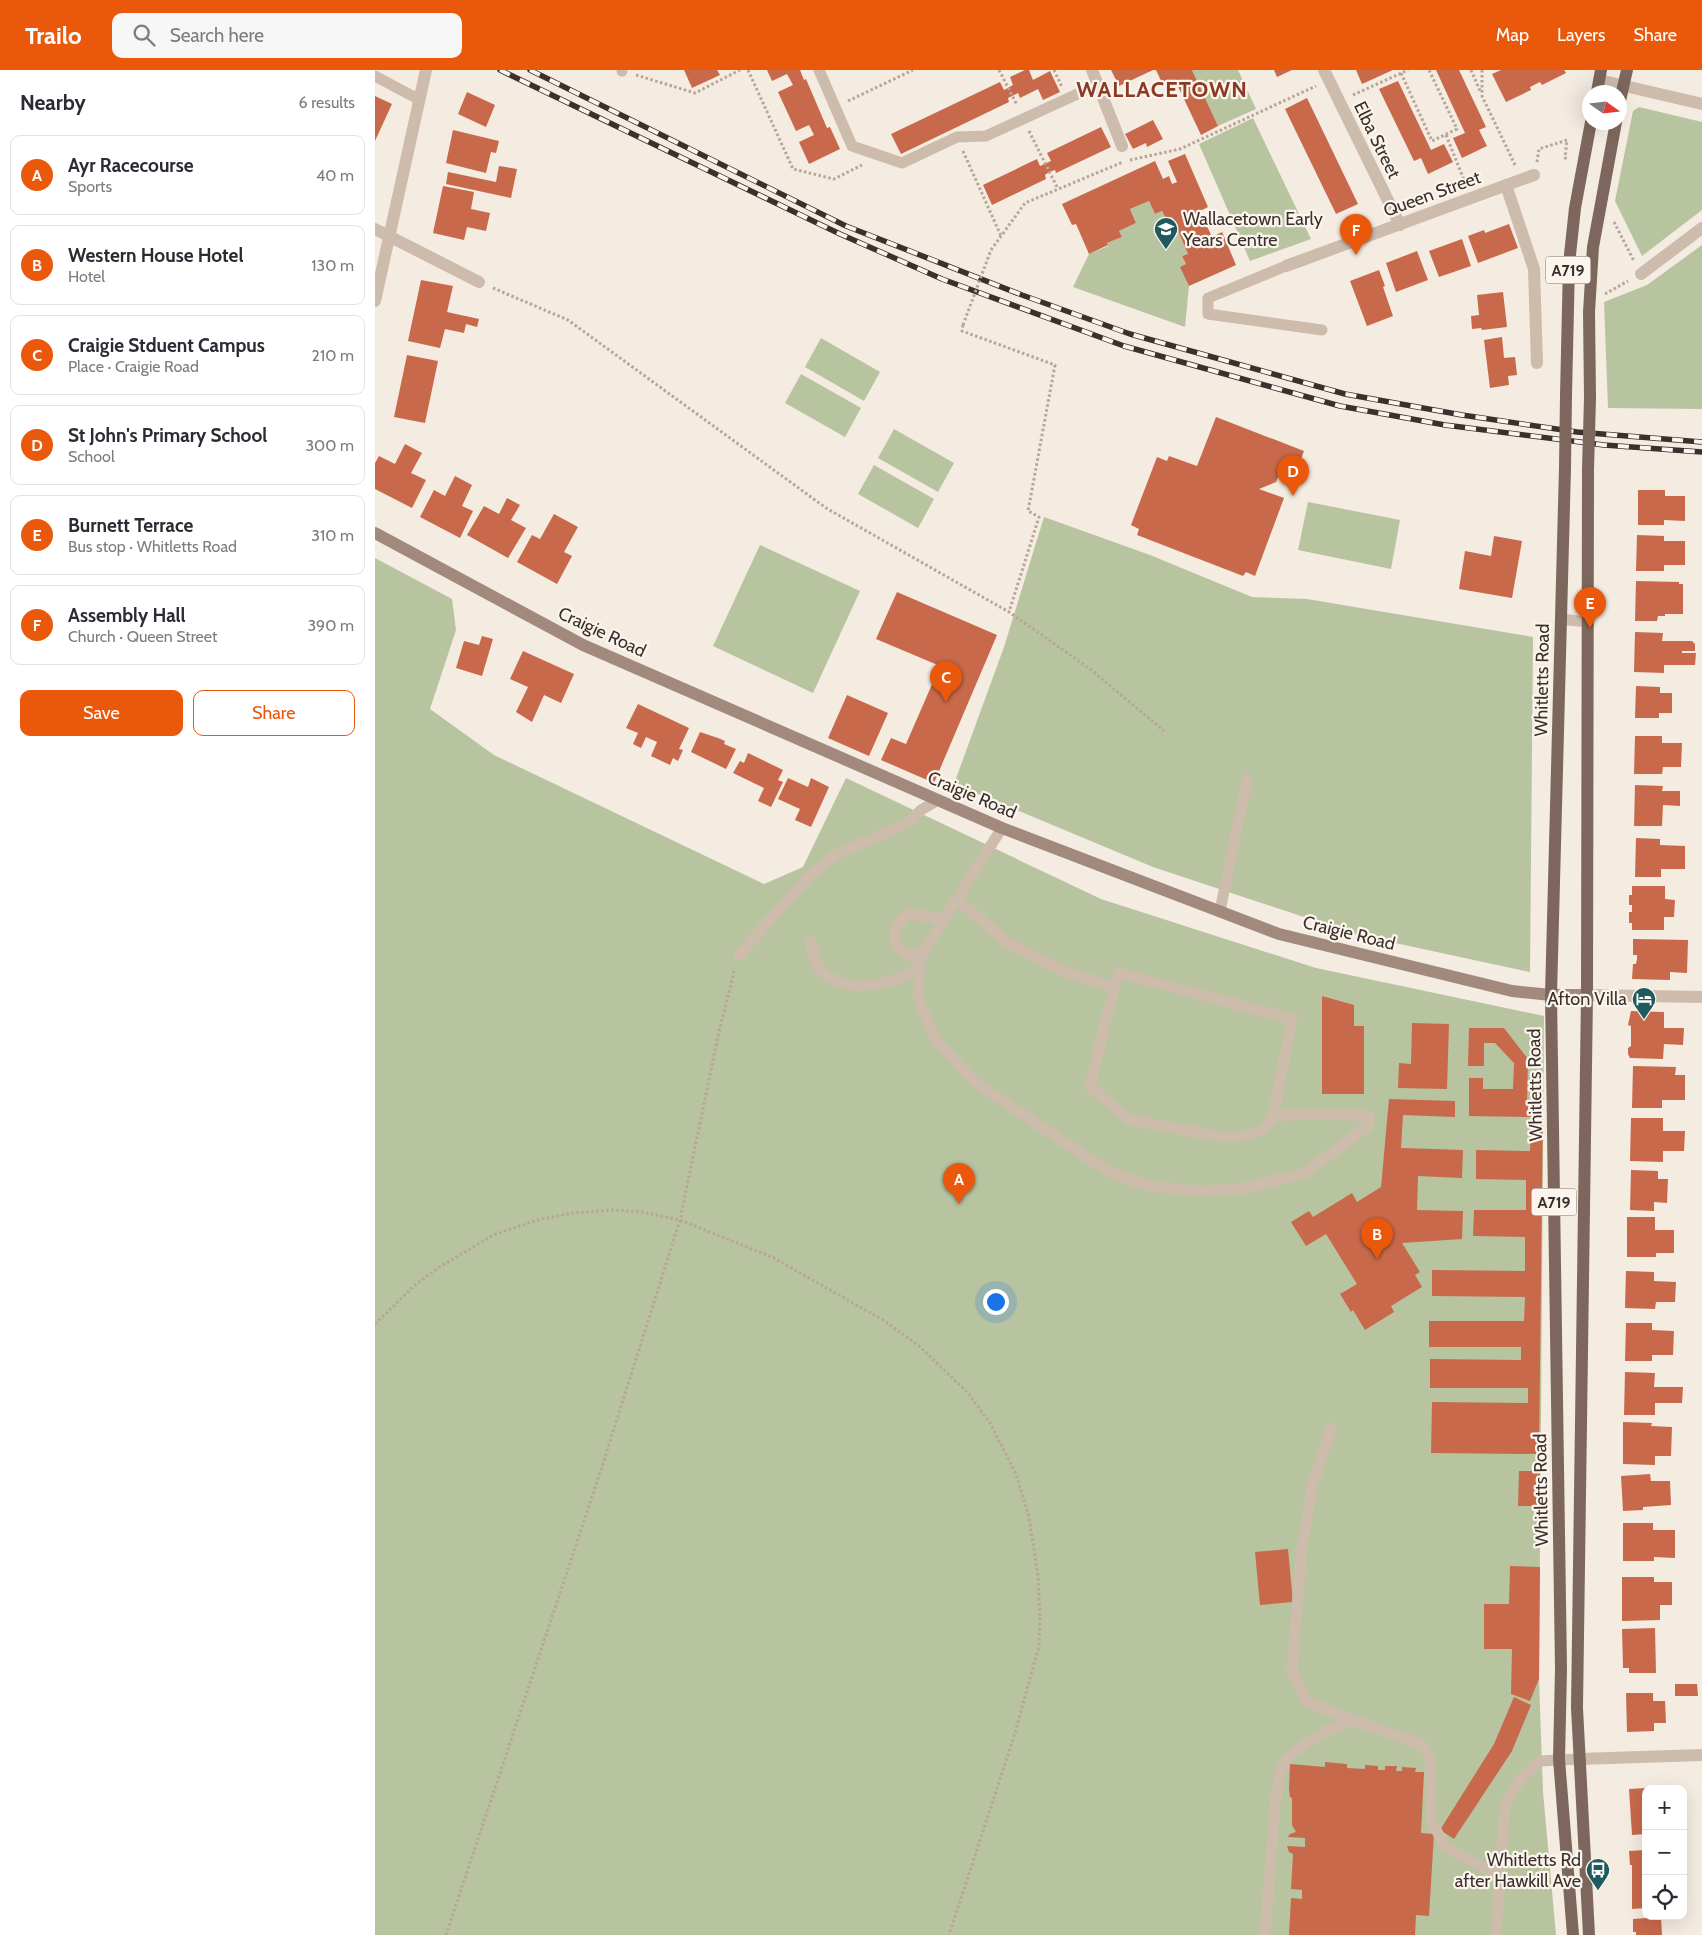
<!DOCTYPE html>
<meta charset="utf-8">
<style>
:root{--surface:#fff;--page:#f7f7f7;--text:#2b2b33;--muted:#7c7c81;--line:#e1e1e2;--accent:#ea580c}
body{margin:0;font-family:Cabin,sans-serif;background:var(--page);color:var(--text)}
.controls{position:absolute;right:15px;bottom:15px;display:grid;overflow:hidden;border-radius:10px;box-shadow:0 5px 20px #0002}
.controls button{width:45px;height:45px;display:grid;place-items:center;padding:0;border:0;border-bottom:1px solid var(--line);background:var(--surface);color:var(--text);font:25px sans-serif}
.compass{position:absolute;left:1207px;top:15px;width:45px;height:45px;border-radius:50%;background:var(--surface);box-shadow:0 5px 20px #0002;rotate:104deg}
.you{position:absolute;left:620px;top:1231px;width:18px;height:18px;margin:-12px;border:4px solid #fff;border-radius:50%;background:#1a73e8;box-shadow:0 0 0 8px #1a73e833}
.badge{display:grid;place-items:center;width:32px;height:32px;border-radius:50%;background:var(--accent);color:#fff;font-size:16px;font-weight:700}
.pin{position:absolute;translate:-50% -41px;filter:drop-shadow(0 1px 2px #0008)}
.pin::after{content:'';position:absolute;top:26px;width:18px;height:15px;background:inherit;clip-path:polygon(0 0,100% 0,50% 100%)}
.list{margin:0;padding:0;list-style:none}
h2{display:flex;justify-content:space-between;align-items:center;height:65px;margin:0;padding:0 20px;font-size:21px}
h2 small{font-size:16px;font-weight:400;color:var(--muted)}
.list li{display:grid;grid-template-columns:32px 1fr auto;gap:15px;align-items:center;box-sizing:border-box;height:80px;margin:0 10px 10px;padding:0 10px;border:1px solid var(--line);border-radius:10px}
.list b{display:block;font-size:19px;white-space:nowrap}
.list p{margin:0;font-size:16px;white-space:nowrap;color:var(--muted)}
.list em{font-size:16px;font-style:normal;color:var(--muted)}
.actions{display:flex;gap:10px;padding:15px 20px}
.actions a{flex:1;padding:11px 0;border:1px solid var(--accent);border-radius:10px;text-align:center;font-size:18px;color:var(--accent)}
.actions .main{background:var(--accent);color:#fff}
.icon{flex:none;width:28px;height:28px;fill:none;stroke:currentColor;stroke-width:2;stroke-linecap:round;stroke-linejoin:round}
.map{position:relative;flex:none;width:1327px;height:1865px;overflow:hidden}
header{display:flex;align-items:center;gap:30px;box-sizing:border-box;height:70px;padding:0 25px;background:var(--accent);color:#fff}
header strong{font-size:24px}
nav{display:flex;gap:28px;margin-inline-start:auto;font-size:18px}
.search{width:350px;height:45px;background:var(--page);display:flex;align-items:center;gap:12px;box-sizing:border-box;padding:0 18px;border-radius:10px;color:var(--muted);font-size:19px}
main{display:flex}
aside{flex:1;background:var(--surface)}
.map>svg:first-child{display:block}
</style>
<header>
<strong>Trailo</strong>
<div class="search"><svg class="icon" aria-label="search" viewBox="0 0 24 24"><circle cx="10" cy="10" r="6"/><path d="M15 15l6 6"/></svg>Search here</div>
<nav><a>Map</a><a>Layers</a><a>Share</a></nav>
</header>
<main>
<aside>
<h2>Nearby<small>6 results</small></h2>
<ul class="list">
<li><span class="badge">A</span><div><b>Ayr Racecourse</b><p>Sports</p></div><em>40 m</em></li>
<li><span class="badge">B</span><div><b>Western House Hotel</b><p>Hotel</p></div><em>130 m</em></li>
<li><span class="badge">C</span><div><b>Craigie Stduent Campus</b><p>Place · Craigie Road</p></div><em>210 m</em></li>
<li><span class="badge">D</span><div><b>St John's Primary School</b><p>School</p></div><em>300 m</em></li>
<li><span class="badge">E</span><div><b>Burnett Terrace</b><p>Bus stop · Whitletts Road</p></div><em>310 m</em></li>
<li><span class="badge">F</span><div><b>Assembly Hall</b><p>Church · Queen Street</p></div><em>390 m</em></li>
</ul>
<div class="actions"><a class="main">Save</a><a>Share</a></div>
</aside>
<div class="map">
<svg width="1327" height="1865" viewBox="0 0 1327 1865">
<rect width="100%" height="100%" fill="#f4ebe1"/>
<g fill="#b8c4a0">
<polygon points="817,0 863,0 881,39 843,56"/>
<polygon points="1264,37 1327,52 1327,140 1267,186 1240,131 1258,41"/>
<polygon points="878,48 936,169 875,191 824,74"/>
<polygon points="774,131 780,144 787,141 791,149 797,147 813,184 807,186 811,194 806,197 814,216 810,257 698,217 714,184 733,176 732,173 747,167 744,161 761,153 755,139"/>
<polygon points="1327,175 1327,339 1233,338 1229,232 1272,215"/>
<polygon points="446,268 505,302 489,331 430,297"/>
<polygon points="426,304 486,338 470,367 410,333"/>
<polygon points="519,359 579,393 563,422 503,388"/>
<polygon points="499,395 559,429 543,458 483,424"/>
<polygon points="933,432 1025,450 1016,499 923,480"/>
<polygon points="669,447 775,485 877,527 932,529 1158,567 1155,902 983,865 778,797 579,714 629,577"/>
<polygon points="385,475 485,521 438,623 338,576"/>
<polygon points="0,488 77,529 81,560 55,639 119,685 389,814 428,797 471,708 726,829 941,898 1169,946 1164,1609 1168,1722 1181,1865 0,1865"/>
</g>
<g fill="#c8694b">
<polygon points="309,0 342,0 345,5 317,18"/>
<polygon points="392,0 425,0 429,10 431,9 452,58 455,57 465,79 434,94 424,72 439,65 434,55 421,61 403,22 418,15 412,4 397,11"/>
<polygon points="650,0 654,0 658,10 675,1 685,22 668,30 663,19 645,28 643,23 633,28 634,32 526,84 516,64 625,12 629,20 638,15 635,7"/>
<polygon points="736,0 778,0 744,16"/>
<polygon points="781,0 817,0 843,56 826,65 800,10 788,15"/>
<polygon points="899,0 917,0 902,7"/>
<polygon points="981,0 1018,0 987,14"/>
<polygon points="1061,0 1084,0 1111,57 1104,60 1112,76 1087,88 1078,68 1090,63"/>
<polygon points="1126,0 1189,0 1191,3 1167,15 1165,12 1155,17 1156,20 1131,32 1117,4"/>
<polygon points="1023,11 1056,80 1069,74 1078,92 1053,104 1046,88 1039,91 1004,19"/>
<polygon points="92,22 120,35 111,57 83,44"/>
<polygon points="0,26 17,34 0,71"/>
<polygon points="932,28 983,134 961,144 910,39"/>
<polygon points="778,50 788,69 772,77 771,73 758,79 750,64"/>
<polygon points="726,57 736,77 681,103 680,100 674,102 670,105 671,109 617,135 608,115 662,89 665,96 676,91 672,83"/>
<polygon points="78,60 124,71 121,83 116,82 111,103 71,93"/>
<polygon points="810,84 833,137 825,141 837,167 847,162 861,195 814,216 805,197 811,194 807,186 813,184 797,147 791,149 787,141 780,144 774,131 755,139 761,153 744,161 747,167 732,173 733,175 714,184 701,154 697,155 687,134 780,91 788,109 794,106 797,114 802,112 793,91"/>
<polygon points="124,96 142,99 136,128 71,114 73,102 121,112"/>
<polygon points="68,116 99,122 96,139 115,143 111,161 92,157 89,170 58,163"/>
<polygon points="1134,154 1143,178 1103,193 1093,166 1109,160 1110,163"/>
<polygon points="1087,169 1096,196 1064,207 1054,181"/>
<polygon points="1042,181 1053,210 1021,222 1011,193"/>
<polygon points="1004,200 1010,216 1008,217 1018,246 992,256 975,211"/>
<polygon points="46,210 78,216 72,242 104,249 102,257 91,254 89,263 70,259 65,278 33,271"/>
<polygon points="1128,222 1132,257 1107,260 1106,258 1097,259 1096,246 1104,245 1102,225"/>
<polygon points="1127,267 1129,288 1140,287 1142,305 1133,306 1134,315 1115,318 1109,270"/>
<polygon points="32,285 63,291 50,353 19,347"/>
<polygon points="841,347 929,381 918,410 904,405 901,412 884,419 909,428 880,506 871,502 868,506 762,465 764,459 756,455 782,387 792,391 794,386 822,396"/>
<polygon points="30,374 47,383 36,403 51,410 37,438 0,419 0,393 4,386 20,394"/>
<polygon points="80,406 97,415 87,436 98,441 85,468 45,447 59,420 70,426"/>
<polygon points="1263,420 1290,420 1290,426 1310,426 1310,451 1289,450 1289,455 1263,455"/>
<polygon points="132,428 145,435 136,450 151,458 133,488 92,465 109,436 124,444"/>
<polygon points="179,444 203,457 189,482 197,486 182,514 142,492 157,465 165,469"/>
<polygon points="1262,465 1289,466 1289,471 1310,471 1310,495 1289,495 1289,501 1261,501"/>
<polygon points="1119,466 1147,471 1137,528 1084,519 1090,481 1116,486"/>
<polygon points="1261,511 1304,512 1304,514 1308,514 1308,544 1290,544 1290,546 1283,546 1282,551 1260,551"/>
<polygon points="522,522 622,565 559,713 506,690 516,668 531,674 565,596 501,569"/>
<polygon points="1260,562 1288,563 1287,571 1317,571 1320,574 1320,581 1307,581 1307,583 1321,583 1320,595 1289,595 1289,603 1259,602"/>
<polygon points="107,566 118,569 107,606 81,598 89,571 104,575"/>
<polygon points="148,581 199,604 186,633 169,625 157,652 141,642 153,617 135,609"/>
<polygon points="1261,616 1285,617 1285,623 1297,623 1297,643 1284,643 1284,648 1260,648"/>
<polygon points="472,625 513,643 494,686 453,668"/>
<polygon points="263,634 314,658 304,679 308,680 303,691 298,688 295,695 276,686 282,672 271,667 266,678 258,674 263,663 251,658"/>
<polygon points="325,662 343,668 350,671 349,674 361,679 351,699 316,682"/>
<polygon points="1260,666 1287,666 1287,673 1307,673 1306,697 1288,697 1287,704 1259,704"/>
<polygon points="373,683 408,700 403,710 408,712 396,737 383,731 389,718 358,703 365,691 369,693"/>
<polygon points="413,708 433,717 436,708 454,717 436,757 420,750 425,739 403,729"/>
<polygon points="1260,715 1288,716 1287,721 1305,721 1305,736 1288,735 1287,756 1259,756"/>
<polygon points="1261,768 1285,769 1285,775 1310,776 1310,799 1286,799 1286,807 1260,807"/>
<polygon points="1257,816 1290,816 1290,829 1300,830 1299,847 1289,847 1289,860 1257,860 1257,853 1254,853 1254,842 1257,842 1257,835 1254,835 1254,825 1257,825"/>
<polygon points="1258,869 1313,870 1312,903 1295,902 1295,910 1257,909 1258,894 1261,894 1262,889 1262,885 1258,885"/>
<polygon points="947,926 979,935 979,956 989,956 989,1024 947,1024"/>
<polygon points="1256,941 1289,942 1289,958 1309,958 1308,975 1289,974 1288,989 1255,988 1253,984 1253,978 1256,976 1256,956 1253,955"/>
<polygon points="1037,953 1074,954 1072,1019 1023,1018 1024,993 1036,994"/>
<polygon points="1094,958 1129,958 1153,989 1152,1035 1168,1035 1164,1384 1056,1383 1057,1332 1153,1333 1153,1318 1055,1318 1055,1289 1146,1290 1146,1277 1054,1277 1054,1251 1149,1251 1150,1227 1057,1226 1057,1200 1150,1201 1150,1167 1098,1166 1099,1140 1151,1140 1151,1110 1101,1109 1101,1080 1155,1081 1156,1047 1094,1046 1094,1008 1108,1008 1108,1019 1138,1019 1139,993 1120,973 1109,973 1109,996 1093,996"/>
<polygon points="1258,996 1301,997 1300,1005 1310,1005 1310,1030 1287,1030 1287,1038 1257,1038"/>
<polygon points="1014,1029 1080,1031 1080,1047 1028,1045 1026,1078 1088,1080 1087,1108 1043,1106 1042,1140 1088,1141 1087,1169 1027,1173 1045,1202 1040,1205 1047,1217 1016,1236 1019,1242 990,1260 978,1240 976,1242 965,1224 982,1214 951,1164 931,1176 916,1152 934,1141 938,1147 977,1123 982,1132 1006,1117"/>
<polygon points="1256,1048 1288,1048 1288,1061 1310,1061 1309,1081 1288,1081 1288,1092 1255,1091"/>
<polygon points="1256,1100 1283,1101 1283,1109 1293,1109 1292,1133 1279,1132 1279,1141 1255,1140"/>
<polygon points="1252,1147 1280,1147 1280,1160 1299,1160 1299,1183 1281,1183 1281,1187 1252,1187"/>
<polygon points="1251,1201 1279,1202 1279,1211 1301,1212 1300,1232 1281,1232 1280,1239 1250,1238"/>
<polygon points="1251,1253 1277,1253 1277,1260 1299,1261 1298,1285 1277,1285 1277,1291 1250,1291"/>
<polygon points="1250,1302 1280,1303 1279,1317 1308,1317 1307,1333 1280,1333 1280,1345 1249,1345"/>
<polygon points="1248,1352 1277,1353 1276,1356 1297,1357 1296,1386 1280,1386 1280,1395 1248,1394"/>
<polygon points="1144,1401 1165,1401 1165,1436 1143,1436"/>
<polygon points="1275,1404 1276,1411 1295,1411 1296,1435 1268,1437 1268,1440 1248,1441 1246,1406"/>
<polygon points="1248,1453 1278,1453 1278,1460 1300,1460 1300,1488 1279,1487 1279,1491 1248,1491"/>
<polygon points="913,1479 918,1532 885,1535 880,1482"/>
<polygon points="1135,1496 1165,1497 1164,1609 1155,1631 1136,1624 1137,1579 1109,1579 1109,1534 1134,1534"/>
<polygon points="1247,1507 1279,1507 1279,1512 1297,1512 1297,1535 1285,1535 1285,1550 1247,1551"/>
<polygon points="1280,1558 1281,1603 1254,1603 1254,1598 1248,1598 1247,1559"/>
<polygon points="1300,1614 1322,1614 1323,1626 1300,1626"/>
<polygon points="1251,1623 1278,1623 1278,1631 1290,1631 1291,1653 1279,1653 1279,1661 1252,1662"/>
<polygon points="1139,1627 1156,1635 1137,1681 1079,1769 1065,1760 1119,1674"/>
<polygon points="950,1692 972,1694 972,1698 990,1699 990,1695 1003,1696 1003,1700 1010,1700 1010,1696 1022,1696 1021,1701 1027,1701 1027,1697 1041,1698 1040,1702 1049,1702 1046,1763 1059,1764 1054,1846 1041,1845 1040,1865 914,1865 916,1828 927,1829 927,1820 916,1819 918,1784 914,1782 912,1776 930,1777 930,1768 913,1767 915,1764 921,1762 917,1755 917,1728 915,1727 914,1719 915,1694 950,1697"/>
<polygon points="1271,1718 1271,1764 1257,1765 1254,1719"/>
<polygon points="1271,1780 1271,1838 1257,1839 1257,1795 1255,1795 1254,1781"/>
<polygon points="1286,1847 1287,1865 1261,1865 1261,1862 1258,1862 1258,1849"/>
</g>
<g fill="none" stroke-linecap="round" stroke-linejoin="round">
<g stroke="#b9a596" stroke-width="3" stroke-dasharray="2.5 2.5" stroke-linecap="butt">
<polyline points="373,0 418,99 459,109 487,95"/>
<polyline points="624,0 642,35"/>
<polyline points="679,0 687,17"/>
<polyline points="1096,0 1106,23"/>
<polyline points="1107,0 1107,26 1141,97"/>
<polyline points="1026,3 1057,71 1082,59 1054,0"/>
<polyline points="261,5 320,23 365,0"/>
<polyline points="978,25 1033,0"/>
<polyline points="473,31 538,0"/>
<polyline points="654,61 683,119"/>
<polyline points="1071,65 1091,115"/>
<polyline points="588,81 626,166"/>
<polyline points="755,90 805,79 941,16"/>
<polyline points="1162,92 1164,79 1192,70 1190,88 1194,88"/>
<polyline points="1239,152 1259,191"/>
<polyline points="616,180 650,133 748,92"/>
<polyline points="118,218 193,250 451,438 634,542 715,599 789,661"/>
<polyline points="1230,224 1253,211"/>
<polyline points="588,255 587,261 680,295 653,441 664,447 634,542"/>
<polyline points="0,1254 40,1215 63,1198 118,1165 162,1150 198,1143 238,1140 268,1142 305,1150 397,1187 508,1250 543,1275 593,1323 615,1353 641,1404 654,1447 663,1506 665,1547 664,1576 640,1663 574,1865"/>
<polyline points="71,1865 225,1403 305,1150 343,966 359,901"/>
</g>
<g stroke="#cdbbac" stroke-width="11">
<polyline points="247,0 247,1"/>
<polyline points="444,0 477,76 527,93 582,67 611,66 724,14"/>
<polyline points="0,6 43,29"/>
<polyline points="911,196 833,228 833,244 947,260"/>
<polyline points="1186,549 1212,552"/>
<polyline points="627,758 545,887 543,927 561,971 601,1013 733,1101 773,1116 824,1121 865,1119 930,1103 993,1056 994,1046 935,1044 898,1046"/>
<polyline points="582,829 631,872 688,901 740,918"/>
<polyline points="845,841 872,709"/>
<path d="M436 872C438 914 478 921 512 912 523 910 534 902 544 898"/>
<polyline points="364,885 436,804 461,785 534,752 546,740 563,730"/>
<path d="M545 887C539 886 530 884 526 880 514 868 522 851 533 844L569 849"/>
<polygon points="744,903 917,949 898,1046 889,1060 863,1067 843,1066 754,1050 715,1017 731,949"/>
<polyline points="956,1358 938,1414 927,1474 917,1600 931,1631 977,1650 1046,1674 1055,1686 1056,1750 1070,1777 1125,1806"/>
<polyline points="890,1865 900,1734 905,1703 911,1690 917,1683 946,1664 977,1650"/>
<polyline points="1121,1865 1130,1734 1146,1708 1165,1691 1204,1689"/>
</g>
<g stroke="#cdbbac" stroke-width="12">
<polyline points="717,0 747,76"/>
<polyline points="949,0 1025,155"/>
<polyline points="1224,10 1327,34"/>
<polyline points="1131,115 1159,199 1162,293"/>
<polyline points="0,159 104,212"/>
<polyline points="911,196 1159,105"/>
<polyline points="1266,204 1327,158"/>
<polyline points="0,231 51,0"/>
<polyline points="1212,925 1327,927"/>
<polyline points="1204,1689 1327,1685"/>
</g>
<polyline stroke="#a18a7d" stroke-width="12" points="0,463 208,575 627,758 904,864 1137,921 1176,925 1212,925"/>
<g stroke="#7d675c" stroke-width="12">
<polyline points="1222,22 1226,0"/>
<polyline points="1244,35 1252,0"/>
<polyline points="1191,325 1194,194 1200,138 1216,52"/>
<polyline points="1215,328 1214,242 1218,177 1241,52"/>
<polyline points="1190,398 1176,925 1186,1599 1184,1689 1198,1865"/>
<polyline points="1213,399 1212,925 1202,1638 1214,1865"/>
</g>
<g stroke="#3b302b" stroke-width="5.5">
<g id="rail">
<polyline points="125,0 465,164 567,209 749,276 965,336 1070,355 1229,375 1327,382"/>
<polyline points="155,0 471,156 647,225 755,264 970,324 1087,345 1202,362 1327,372"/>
</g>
</g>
<use href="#rail" stroke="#fbf5ee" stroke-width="4" stroke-dasharray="11" stroke-linecap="butt"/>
<polyline stroke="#b9a596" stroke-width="3" stroke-dasharray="2.5 2.5" stroke-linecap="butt" points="588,255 616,180"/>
<g stroke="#7d675c" stroke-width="12">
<polyline points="1190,398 1191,325"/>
<polyline points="1213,399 1215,328"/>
</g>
</g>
<defs>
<g id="school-pin" transform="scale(1.25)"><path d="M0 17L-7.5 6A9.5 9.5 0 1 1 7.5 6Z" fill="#1f5a5e" stroke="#fbf5ee"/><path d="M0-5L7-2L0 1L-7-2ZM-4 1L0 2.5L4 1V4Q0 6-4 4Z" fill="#fff"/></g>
<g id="hotel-pin" transform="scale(1.25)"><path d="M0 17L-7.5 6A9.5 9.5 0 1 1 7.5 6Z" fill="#1f5a5e" stroke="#fbf5ee"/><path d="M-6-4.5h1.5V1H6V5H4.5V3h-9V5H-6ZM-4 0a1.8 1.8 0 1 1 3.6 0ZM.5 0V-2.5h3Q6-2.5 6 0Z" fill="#fff"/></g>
<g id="bus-pin" transform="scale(1.25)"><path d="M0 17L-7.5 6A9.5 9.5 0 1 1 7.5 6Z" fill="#1f5a5e" stroke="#fbf5ee"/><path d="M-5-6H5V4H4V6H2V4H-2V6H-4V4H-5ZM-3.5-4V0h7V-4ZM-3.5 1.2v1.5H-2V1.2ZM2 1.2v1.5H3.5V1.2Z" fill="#fff"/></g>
</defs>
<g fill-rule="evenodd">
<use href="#school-pin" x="791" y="159"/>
<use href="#hotel-pin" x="1269" y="929"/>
<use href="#bus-pin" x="1223" y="1800"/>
</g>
<g text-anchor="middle" stroke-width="4.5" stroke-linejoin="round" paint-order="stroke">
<g fill="#fbf5ee" stroke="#756b66" stroke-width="1">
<rect x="1170.5" y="186.5" width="45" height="27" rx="4"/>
<rect x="1156.5" y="1118.5" width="45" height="27" rx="4"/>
</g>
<g font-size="16" font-weight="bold" fill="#3b302b">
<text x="1193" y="206">A719</text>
<text x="1179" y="1138">A719</text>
</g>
<g font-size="18" fill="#3b302b" stroke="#fbf5ee">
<text transform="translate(1002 70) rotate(64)" y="6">Elba Street</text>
<text transform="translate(1057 124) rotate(-20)" y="6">Queen Street</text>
<text transform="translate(227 562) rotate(25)" y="6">Craigie Road</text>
<text transform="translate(1167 610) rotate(-89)" y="6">Whitletts Road</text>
<text transform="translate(597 725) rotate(23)" y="6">Craigie Road</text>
<text transform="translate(974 863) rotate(14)" y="6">Craigie Road</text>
<text transform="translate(1160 1015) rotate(-91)" y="6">Whitletts Road</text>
<text transform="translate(1166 1420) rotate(-91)" y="6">Whitletts Road</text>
</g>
<g font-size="18" fill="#3b302b" stroke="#fbf5ee" text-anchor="end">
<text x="808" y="155" text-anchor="start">Wallacetown Early<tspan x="808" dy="21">Years Centre</tspan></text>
<text x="1252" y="935">Afton Villa</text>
<text x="1206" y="1796">Whitletts Rd<tspan x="1206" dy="21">after Hawkill Ave</tspan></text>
</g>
<g font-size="22" font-weight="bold" letter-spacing="1" fill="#8c3b22" stroke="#fbf5ee">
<text x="787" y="27">WALLACETOWN</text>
</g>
</g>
</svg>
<div class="controls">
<button>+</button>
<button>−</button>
<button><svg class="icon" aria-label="locate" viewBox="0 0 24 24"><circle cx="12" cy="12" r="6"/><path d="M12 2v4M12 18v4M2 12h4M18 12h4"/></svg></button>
</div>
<svg class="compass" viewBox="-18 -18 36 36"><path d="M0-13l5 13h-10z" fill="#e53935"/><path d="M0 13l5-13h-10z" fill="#7c7c81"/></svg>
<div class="you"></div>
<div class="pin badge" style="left:584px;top:1134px">A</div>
<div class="pin badge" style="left:1002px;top:1189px">B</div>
<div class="pin badge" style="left:571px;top:632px">C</div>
<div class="pin badge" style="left:918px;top:426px">D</div>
<div class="pin badge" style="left:1215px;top:558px">E</div>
<div class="pin badge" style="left:981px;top:185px">F</div>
</div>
</main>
